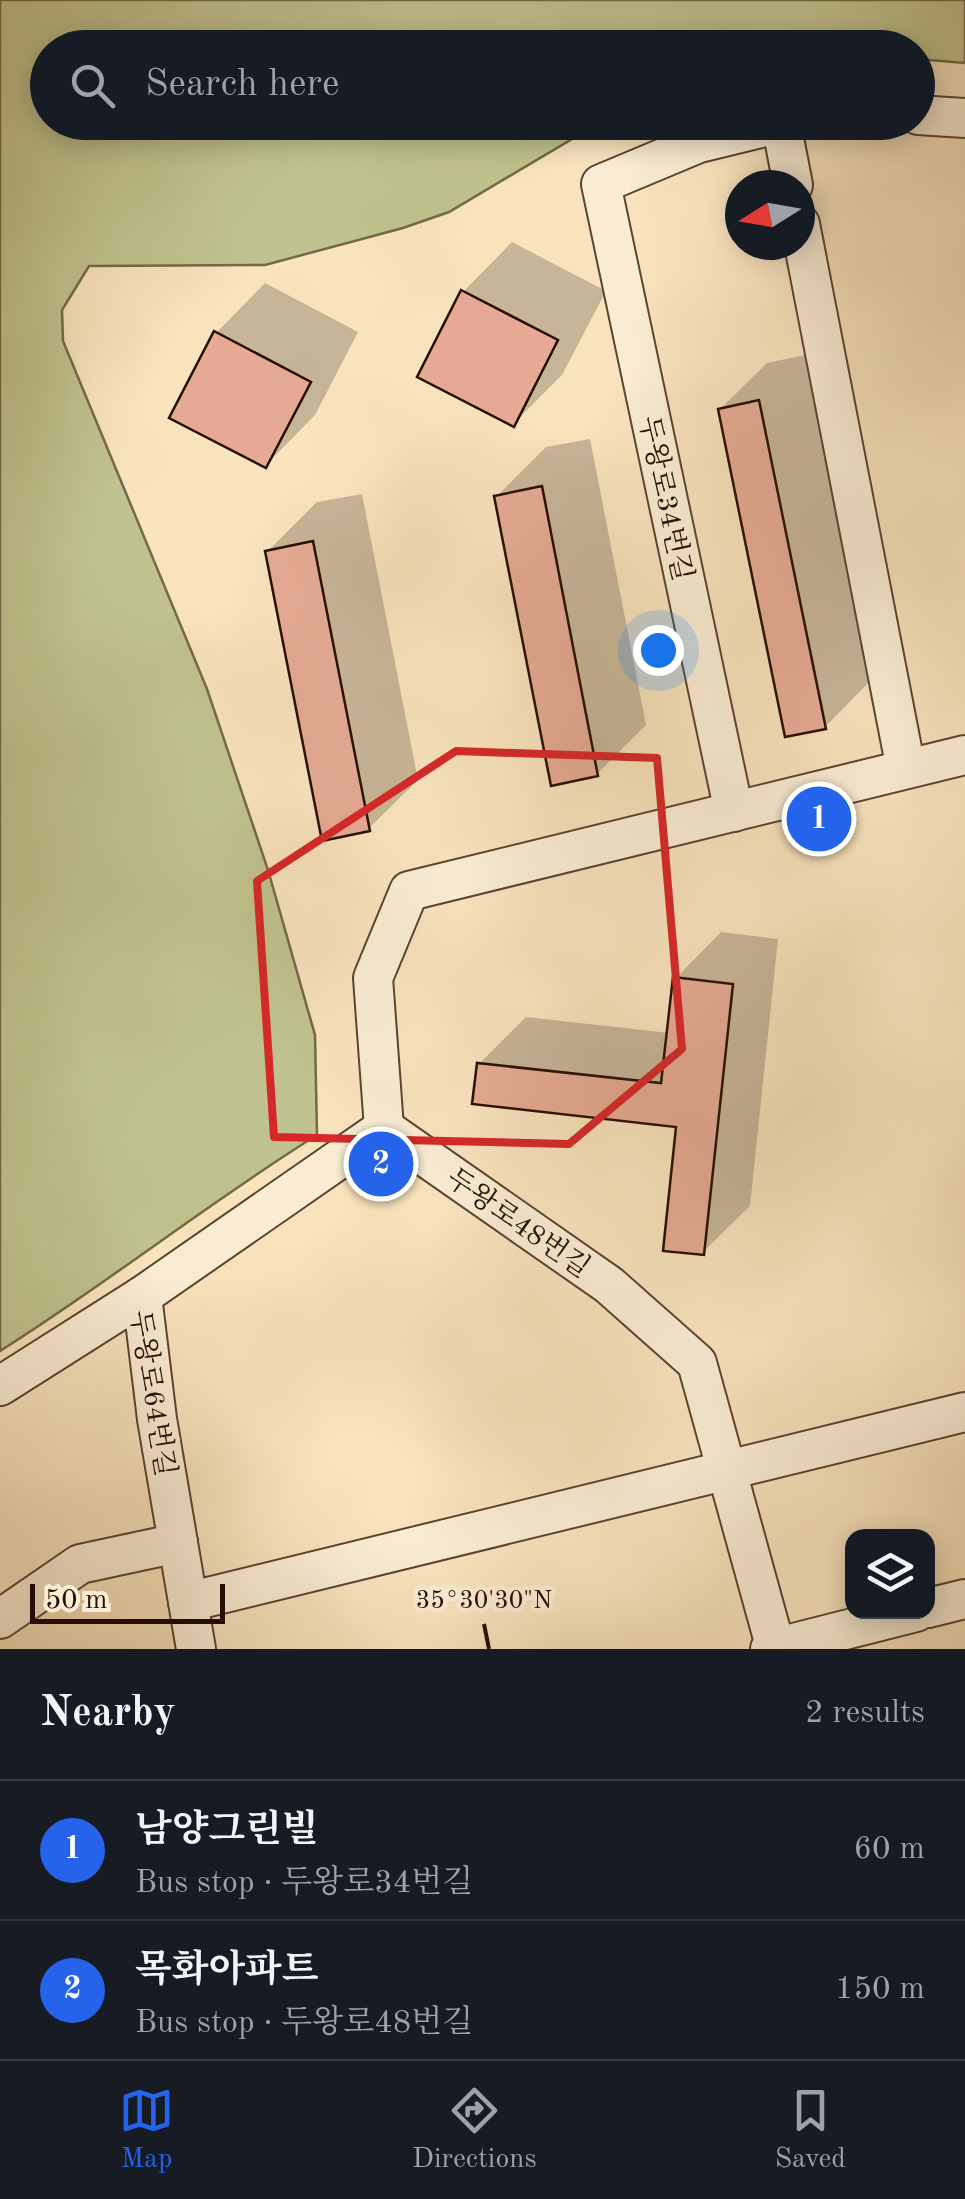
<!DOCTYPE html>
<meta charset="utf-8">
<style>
:root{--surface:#171b24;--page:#20242c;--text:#f1f3f6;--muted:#9ea1a6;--line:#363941;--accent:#2563eb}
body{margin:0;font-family:"Old Standard TT","Noto Serif KR",serif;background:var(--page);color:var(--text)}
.controls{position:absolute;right:30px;bottom:30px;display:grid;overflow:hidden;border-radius:20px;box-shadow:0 5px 25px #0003}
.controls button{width:90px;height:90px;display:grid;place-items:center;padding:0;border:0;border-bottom:2px solid var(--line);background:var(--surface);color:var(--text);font:50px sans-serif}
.compass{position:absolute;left:725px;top:170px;width:90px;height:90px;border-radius:50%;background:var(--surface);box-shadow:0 5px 25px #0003;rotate:259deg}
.scale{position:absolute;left:30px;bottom:25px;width:195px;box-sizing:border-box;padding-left:10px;border:5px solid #270f00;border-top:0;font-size:28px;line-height:35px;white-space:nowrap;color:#270f00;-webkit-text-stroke:8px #faedd4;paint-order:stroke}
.you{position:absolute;left:658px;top:650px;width:35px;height:35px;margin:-25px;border:8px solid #fff;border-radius:50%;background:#1a73e8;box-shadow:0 0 0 15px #1a73e833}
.badge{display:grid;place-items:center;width:65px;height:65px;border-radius:50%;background:var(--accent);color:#fff;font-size:32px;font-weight:700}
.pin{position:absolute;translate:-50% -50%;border:5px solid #fff;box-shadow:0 2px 10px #0006}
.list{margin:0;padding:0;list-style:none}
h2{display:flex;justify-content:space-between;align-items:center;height:130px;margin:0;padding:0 40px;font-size:42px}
h2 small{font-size:32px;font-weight:400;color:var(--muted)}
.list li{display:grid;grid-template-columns:65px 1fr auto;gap:30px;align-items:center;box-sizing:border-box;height:140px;padding:0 40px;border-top:2px solid var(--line)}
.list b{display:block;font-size:38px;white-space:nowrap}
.list p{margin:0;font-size:32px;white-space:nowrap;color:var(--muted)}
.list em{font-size:32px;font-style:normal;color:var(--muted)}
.icon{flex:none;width:55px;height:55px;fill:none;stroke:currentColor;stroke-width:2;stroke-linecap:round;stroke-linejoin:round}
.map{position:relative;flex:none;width:965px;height:1649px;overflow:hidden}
.search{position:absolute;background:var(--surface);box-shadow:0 5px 25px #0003;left:30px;right:30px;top:30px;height:110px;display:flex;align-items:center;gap:25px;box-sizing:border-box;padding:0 35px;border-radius:55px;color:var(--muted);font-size:38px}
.sheet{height:410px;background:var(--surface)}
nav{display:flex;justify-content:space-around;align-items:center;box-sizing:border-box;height:140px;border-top:2px solid var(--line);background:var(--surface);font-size:28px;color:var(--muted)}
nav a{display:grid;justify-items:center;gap:5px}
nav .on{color:var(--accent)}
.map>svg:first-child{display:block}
</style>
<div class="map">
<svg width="965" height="1649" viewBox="0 0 965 1649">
<rect width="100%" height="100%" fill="#f8e3bd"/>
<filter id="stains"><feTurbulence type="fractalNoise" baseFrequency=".002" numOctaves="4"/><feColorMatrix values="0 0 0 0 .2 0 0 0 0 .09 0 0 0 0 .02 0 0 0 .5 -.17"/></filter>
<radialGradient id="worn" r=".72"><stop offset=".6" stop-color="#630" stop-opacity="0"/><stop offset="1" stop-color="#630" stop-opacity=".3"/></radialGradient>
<path fill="#c0c38f" stroke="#746948" stroke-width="2.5" d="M0 0H965V63L918 59V48H48V122L599 123 449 212 403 228 265 265 89 266 62 310 63 341 207 689 268 870 315 1035 317 1135C208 1203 108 1283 0 1351Z"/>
<g fill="#0003">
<polygon points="512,242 606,291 562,375 513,424 463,292"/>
<polygon points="265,283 358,332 315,415 266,465 216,333"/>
<polygon points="805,355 871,680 825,727 720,409 767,363"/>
<polygon points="590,439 646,725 597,774 497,496 546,447"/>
<polygon points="362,494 418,780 368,829 268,551 317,502"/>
<polygon points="721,932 778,939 750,1206 703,1252 679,1125 479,1064 526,1017 669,1033 675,979"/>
</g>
<g fill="#e6aa94" stroke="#270f00" stroke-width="2.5">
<polygon points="461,290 558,340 514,427 417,377"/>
<polygon points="214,331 311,382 266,468 169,418"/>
<polygon points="759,400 826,729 785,737 718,409"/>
<polygon points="542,486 598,776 551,786 494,496"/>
<polygon points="313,541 370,831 322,841 265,551"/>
<polygon points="673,977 733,984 704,1255 663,1251 676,1127 472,1104 477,1063 661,1083"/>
</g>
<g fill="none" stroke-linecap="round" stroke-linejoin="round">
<g stroke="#5b442f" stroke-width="42">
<g id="minor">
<polyline points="918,115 965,118"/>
<polyline points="781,123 793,185"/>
<polyline points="800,224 906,769"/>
<polyline points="734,812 601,184 699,143 785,122"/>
<polyline points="384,1128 373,978 409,891 965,755"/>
<polyline points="384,1128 609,1285 697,1363 776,1649"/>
<polyline points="142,1296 157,1419 196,1649"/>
<polyline points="0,1386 142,1296 384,1128"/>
<polyline points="188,1602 965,1412"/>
<polyline points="928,1608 965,1599"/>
<polyline points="0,1619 80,1564 178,1543"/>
<polyline points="770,1649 916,1612"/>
</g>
</g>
<use href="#minor" stroke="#faedd4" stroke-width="38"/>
</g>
<path fill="none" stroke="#d62828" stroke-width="8" stroke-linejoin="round" d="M456 751 657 758 682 1049 569 1144 274 1137 257 881Z"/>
<path fill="none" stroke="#270f00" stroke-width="4" d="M484 1624 489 1649"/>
<g text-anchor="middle" stroke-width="9" stroke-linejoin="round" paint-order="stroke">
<g font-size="28" fill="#270f00" stroke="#faedd4">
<text transform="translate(667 498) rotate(78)" y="10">두왕로34번길</text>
<text transform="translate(519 1222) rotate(35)" y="10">두왕로48번길</text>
<text transform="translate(154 1393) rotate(81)" y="10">두왕로64번길</text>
</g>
</g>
<g font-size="25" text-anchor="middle" fill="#270f00" stroke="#faedd4" stroke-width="9" stroke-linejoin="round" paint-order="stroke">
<text x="484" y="1608">35°30'30"N</text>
</g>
<rect width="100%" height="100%" filter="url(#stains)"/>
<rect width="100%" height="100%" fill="url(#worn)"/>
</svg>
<div class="controls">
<button><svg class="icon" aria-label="layers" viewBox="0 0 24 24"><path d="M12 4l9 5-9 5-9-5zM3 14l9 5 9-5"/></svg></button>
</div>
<svg class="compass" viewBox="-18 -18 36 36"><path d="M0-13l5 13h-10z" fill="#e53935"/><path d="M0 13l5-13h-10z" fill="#9ea1a6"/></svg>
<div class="scale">50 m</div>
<div class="you"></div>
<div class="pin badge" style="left:819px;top:819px">1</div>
<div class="pin badge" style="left:381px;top:1164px">2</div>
<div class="search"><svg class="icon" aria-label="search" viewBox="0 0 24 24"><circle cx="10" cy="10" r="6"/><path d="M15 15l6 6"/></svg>Search here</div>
</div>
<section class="sheet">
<h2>Nearby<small>2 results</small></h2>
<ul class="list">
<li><span class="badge">1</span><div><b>남양그린빌</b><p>Bus stop · 두왕로34번길</p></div><em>60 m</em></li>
<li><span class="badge">2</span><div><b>목화아파트</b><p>Bus stop · 두왕로48번길</p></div><em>150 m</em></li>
</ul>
</section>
<nav>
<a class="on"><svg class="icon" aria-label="map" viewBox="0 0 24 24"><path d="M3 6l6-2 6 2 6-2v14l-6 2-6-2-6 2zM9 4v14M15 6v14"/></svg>Map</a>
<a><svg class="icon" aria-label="directions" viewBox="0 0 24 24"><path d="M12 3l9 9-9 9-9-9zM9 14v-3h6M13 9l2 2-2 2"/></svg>Directions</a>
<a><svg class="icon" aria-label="saved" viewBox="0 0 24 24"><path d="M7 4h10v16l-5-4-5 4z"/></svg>Saved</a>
</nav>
